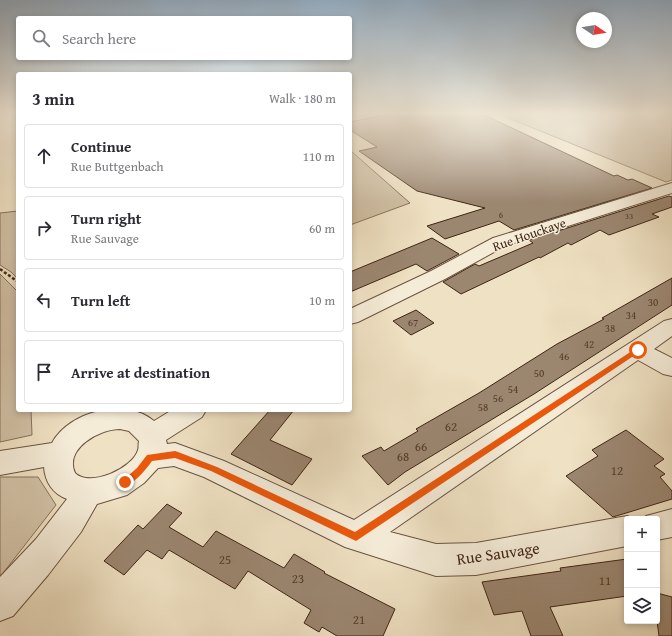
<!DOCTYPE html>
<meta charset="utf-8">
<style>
:root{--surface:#fff;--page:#f7f7f7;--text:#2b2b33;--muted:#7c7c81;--line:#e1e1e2}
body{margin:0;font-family:"Gentium Book Plus",serif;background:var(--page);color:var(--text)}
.controls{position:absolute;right:12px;bottom:12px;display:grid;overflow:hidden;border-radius:4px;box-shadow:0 2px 6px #0003}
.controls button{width:36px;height:36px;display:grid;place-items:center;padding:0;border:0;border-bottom:1px solid var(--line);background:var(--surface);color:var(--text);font:20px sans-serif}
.compass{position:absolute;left:576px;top:12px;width:36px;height:36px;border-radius:50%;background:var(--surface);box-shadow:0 2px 6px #0003;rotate:102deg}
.stop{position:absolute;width:12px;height:12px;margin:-9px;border:3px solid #ea580c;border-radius:50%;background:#fff}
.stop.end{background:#ea580c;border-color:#fff;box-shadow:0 1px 4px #0008}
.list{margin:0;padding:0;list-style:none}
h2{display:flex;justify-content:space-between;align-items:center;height:52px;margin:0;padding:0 16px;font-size:17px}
h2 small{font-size:13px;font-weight:400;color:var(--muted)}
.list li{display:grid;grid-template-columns:26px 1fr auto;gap:12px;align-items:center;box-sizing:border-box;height:64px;margin:0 8px 8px;padding:0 8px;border:1px solid var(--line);border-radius:4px}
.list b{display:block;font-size:15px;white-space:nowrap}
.list p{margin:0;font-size:13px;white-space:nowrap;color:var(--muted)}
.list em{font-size:13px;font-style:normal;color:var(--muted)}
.icon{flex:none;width:22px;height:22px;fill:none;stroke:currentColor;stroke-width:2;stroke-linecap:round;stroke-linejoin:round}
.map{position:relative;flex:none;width:672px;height:636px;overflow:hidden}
.search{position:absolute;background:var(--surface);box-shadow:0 2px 6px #0003;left:16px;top:16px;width:336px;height:44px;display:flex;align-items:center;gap:10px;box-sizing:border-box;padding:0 14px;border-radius:4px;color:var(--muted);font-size:15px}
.panel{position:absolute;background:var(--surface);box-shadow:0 2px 6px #0003;left:16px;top:72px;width:336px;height:340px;border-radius:4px}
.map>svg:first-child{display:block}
</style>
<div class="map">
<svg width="672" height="636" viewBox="0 0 672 636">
<rect width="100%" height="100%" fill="#efe1c3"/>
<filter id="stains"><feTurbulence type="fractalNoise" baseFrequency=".005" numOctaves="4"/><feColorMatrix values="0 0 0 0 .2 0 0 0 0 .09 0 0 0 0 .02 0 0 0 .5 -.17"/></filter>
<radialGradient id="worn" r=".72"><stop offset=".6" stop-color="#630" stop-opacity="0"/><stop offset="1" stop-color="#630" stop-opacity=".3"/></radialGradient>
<g fill="#d1c1a6" stroke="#88725e">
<polygon points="350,113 377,113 380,116 350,122"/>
<polygon points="496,113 672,113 672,180 666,182"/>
<polygon points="350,151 351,151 410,203 350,225"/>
<polygon points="18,211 18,279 11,272 0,265 0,213"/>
<polygon points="0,274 18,292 18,410 31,410 32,435 0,442"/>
<polygon points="0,477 38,477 56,505 0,577"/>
</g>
<g fill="#9b8670" stroke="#402416">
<polygon points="396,113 480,113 614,176 617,175 628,180 632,179 652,188 514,230 499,221 445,239 427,226 485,208 417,191 359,151 377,147 350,130 350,122"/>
<polygon points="669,196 672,197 672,207 652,214 659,217 609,235 600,230 571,245 568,243 540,258 539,257 461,294 443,282 475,264 479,266 533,243 529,240"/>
<polygon points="432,238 459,254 427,271 416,264 350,292 350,272"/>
<polygon points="672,278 672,305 534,394 405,472 388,485 362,456 381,447 384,451 418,431 416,429 479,393 557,344 604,319 602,318"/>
<polygon points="416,310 434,323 411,335 393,321"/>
<polygon points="270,410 294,410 270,440 312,459 292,485 231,454"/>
<polygon points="626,430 664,459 654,466 665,474 660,477 672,491 672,499 613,517 566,476 598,456 592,450"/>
<polygon points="167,504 182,513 169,527 203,547 216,531 284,568 294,554 325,572 324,573 395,609 383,636 337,636 322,627 319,632 304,623 311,610 248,571 235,589 169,550 162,559 147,550 124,575 104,561 138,525 143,529"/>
<polygon points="627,559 627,596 550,607 563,636 531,636 522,611 494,615 482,582 561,571 560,568"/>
<polygon points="657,593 672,597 672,636 659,636 657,621"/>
</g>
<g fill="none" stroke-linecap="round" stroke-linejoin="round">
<g stroke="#6c5341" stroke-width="2">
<g id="minor">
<polygon points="672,183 672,193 505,246 445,279 358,322 350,324 350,309 431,271 493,238"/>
<path d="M672 319V336L654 349 672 358V376L663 374 638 360 390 532 436 544 476 543 627 516 634 519H627V546L476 575 436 576 345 547 204 477 174 466 158 468 144 483 127 495 97 504 81 532 48 575 13 616 0 621V577L36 539 67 499C53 494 45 482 44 467L0 475V451L52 443C69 411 126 397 154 421L172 410H206L202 417 166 440 167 444 175 443 224 461 354 520 664 321ZM120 429 129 431 139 441C138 444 139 448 138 450 133 468 90 488 75 473 64 448 100 429 120 429Z"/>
<polygon points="672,509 672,537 657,540 657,519 644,519 646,516"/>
</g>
</g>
<polyline stroke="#402416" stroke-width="2.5" stroke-dasharray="3 2" stroke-linecap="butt" points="0,269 18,282"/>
<use href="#minor" fill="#f5ecd8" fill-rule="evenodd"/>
</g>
<linearGradient id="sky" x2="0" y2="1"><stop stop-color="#93acc2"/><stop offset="0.56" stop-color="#f8f2e4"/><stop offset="1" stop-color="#f8f2e4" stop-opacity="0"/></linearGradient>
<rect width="672" height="202" fill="url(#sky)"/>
<path fill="#ea580c" d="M638 347 642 350 641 351 356 541 211 471 175 458 152 461C147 468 132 488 122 485L121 482 137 468 147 455 175 451 178 452 217 467 355 532Z"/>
<g text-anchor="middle" stroke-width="3" stroke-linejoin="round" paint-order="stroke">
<g font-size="9" fill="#573c2c">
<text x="501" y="218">6</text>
<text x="629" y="219">33</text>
</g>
<g font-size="11" fill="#573c2c">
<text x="653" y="306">30</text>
<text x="631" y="319">34</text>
<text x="413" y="326">67</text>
<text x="610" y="332">38</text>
<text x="589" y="348">42</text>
<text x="564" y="360">46</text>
<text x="539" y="377">50</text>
<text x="513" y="393">54</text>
<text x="498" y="402">56</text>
<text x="483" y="411">58</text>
</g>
<g font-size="13" fill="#402416" stroke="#f5ecd8">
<text transform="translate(529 234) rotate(-19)" y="5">Rue Houckaye</text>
</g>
<g font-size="13" fill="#573c2c">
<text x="451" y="431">62</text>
<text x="421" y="451">66</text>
<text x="403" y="461">68</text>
<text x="617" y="475">12</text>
<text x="225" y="564">25</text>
<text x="298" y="583">23</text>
<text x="605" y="585">11</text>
<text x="359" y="624">21</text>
</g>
<g font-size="16" fill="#402416" stroke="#f5ecd8">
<text transform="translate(498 553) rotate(-8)" y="6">Rue Sauvage</text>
</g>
</g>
<rect width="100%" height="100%" filter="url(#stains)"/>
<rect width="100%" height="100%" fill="url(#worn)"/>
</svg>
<div class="controls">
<button>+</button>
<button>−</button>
<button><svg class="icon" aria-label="layers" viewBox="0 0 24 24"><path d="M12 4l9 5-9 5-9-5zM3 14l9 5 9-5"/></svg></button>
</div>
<svg class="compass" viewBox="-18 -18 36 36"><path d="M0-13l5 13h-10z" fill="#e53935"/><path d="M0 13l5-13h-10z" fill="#7c7c81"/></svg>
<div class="stop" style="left:638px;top:350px"></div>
<div class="stop end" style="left:125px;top:482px"></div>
<div class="search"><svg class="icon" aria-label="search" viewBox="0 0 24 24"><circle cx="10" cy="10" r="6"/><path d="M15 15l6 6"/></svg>Search here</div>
<section class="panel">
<h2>3 min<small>Walk · 180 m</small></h2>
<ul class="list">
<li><svg class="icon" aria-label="ahead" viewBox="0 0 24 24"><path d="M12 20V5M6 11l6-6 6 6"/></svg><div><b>Continue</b><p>Rue Buttgenbach</p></div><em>110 m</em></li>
<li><svg class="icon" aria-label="right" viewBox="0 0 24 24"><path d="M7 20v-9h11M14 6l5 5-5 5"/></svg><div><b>Turn right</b><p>Rue Sauvage</p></div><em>60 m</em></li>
<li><svg class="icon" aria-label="left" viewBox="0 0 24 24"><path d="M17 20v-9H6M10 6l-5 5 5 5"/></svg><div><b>Turn left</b></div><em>10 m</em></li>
<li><svg class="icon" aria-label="arrive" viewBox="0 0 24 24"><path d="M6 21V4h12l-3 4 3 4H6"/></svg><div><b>Arrive at destination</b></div></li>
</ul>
</section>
</div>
